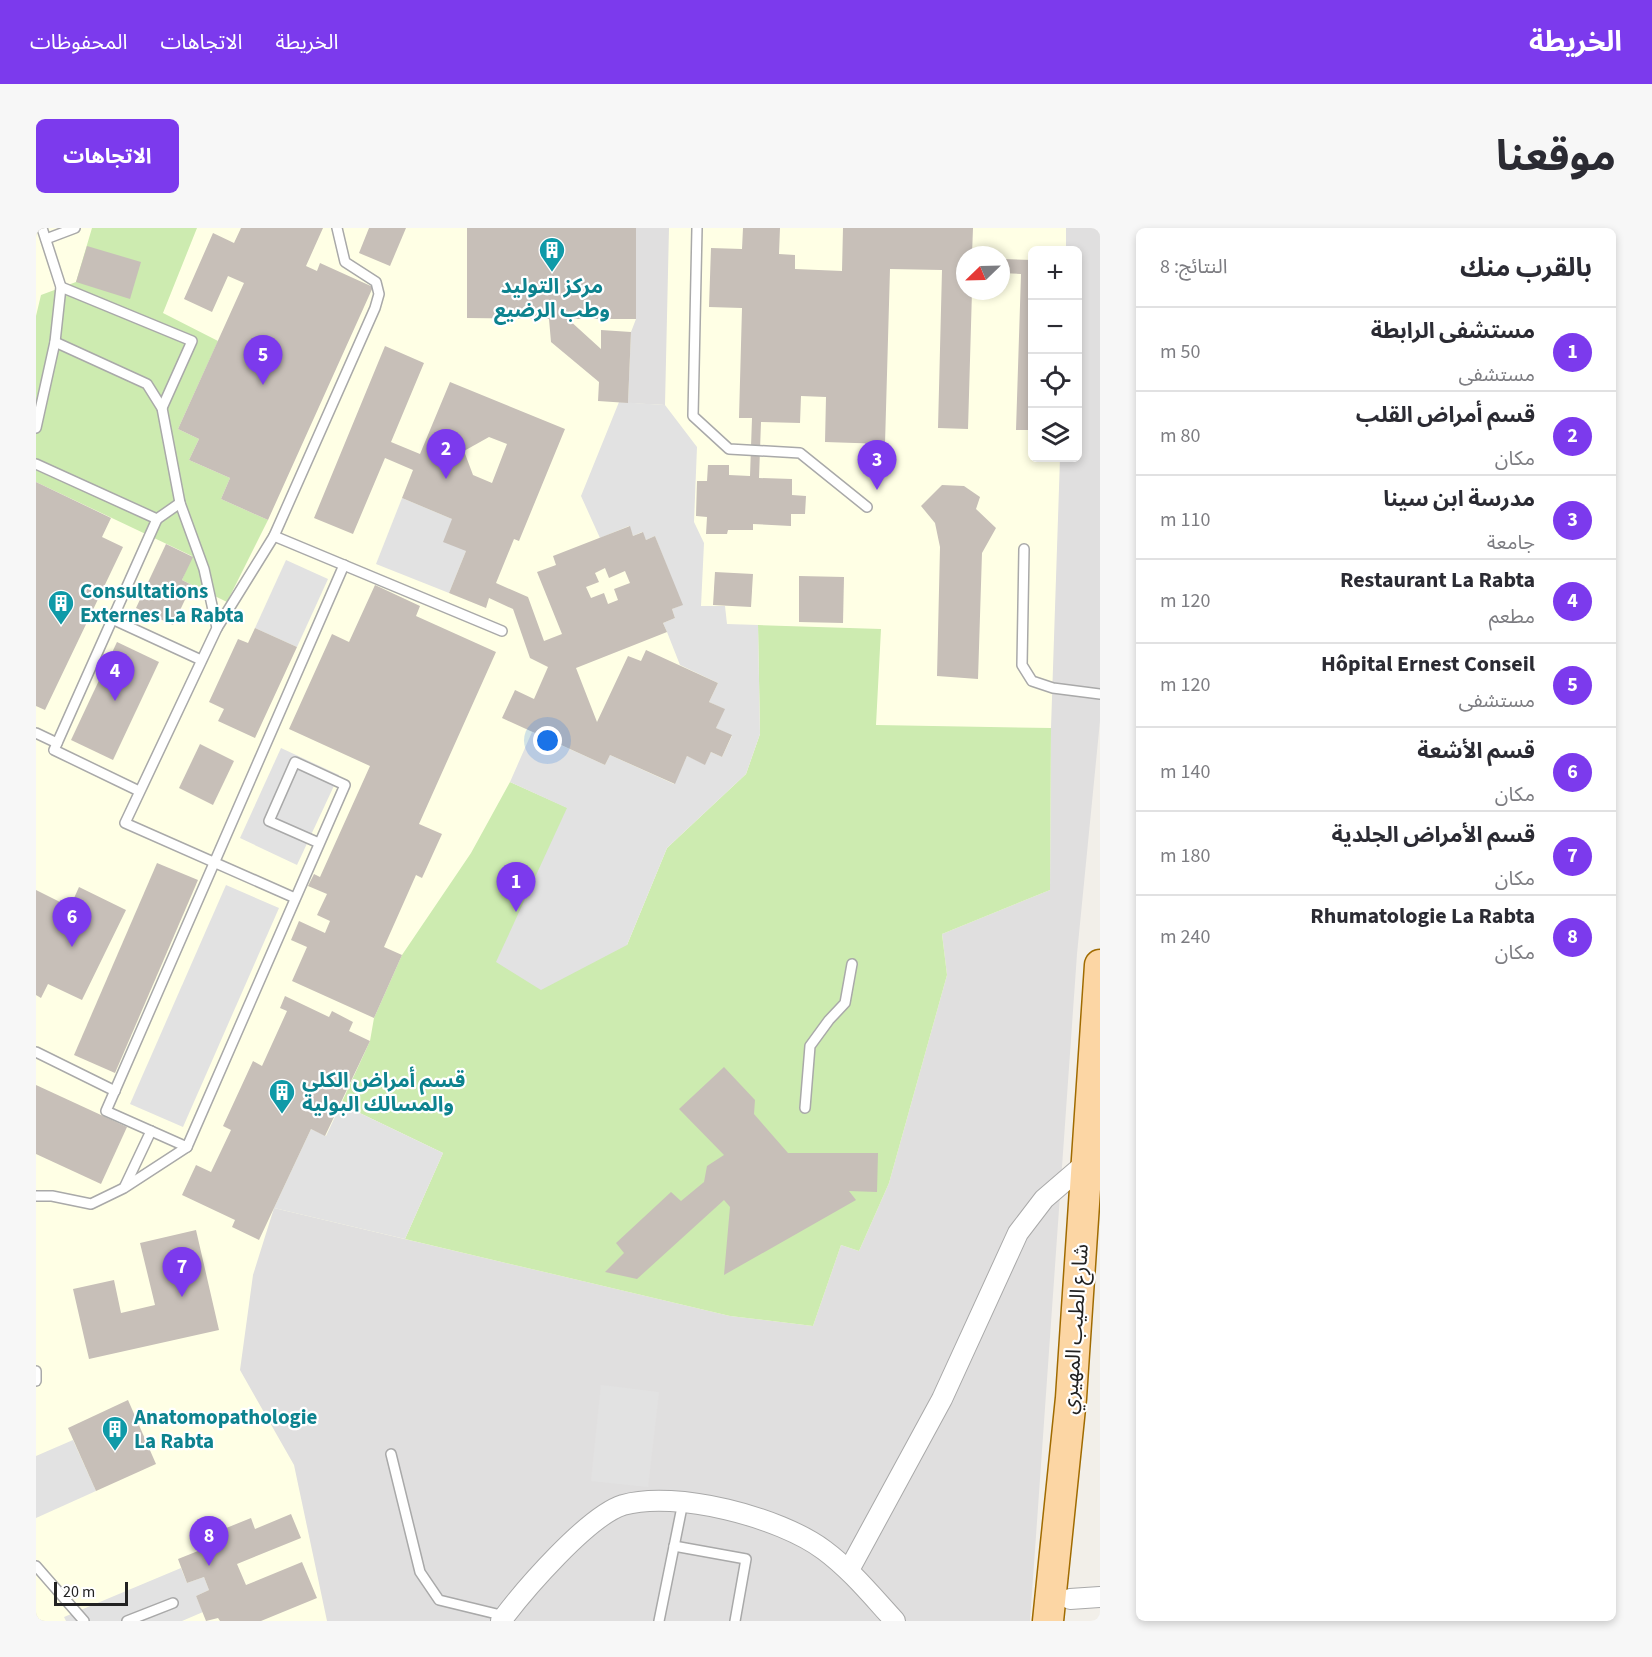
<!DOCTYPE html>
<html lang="ar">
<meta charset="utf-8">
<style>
:root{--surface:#fff;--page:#f7f7f7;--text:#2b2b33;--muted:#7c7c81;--line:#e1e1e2;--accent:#7c3aed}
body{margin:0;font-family:"Source Sans 3","Noto Sans Arabic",sans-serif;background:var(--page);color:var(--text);direction:rtl}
.controls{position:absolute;right:18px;top:18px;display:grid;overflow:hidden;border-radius:9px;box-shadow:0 3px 9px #0003}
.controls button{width:54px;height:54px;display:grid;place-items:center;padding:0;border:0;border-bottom:2px solid var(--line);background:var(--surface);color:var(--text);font:30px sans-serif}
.compass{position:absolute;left:920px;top:18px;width:54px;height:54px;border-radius:50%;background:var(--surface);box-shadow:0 3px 9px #0003;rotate:247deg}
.scale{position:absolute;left:18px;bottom:15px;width:74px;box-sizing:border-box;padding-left:6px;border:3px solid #222;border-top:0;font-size:16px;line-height:21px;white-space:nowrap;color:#222;-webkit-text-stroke:4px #fff;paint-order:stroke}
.you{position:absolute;left:512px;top:513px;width:21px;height:21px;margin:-15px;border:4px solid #fff;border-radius:50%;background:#1a73e8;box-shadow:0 0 0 9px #1a73e833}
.badge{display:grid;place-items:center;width:39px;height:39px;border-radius:50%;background:var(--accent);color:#fff;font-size:20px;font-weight:700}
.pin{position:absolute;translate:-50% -50px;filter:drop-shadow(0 2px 3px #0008)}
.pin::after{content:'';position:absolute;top:32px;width:21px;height:18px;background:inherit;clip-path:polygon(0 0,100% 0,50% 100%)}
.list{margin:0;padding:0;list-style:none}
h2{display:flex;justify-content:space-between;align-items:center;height:78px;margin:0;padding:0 24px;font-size:26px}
h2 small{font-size:20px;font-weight:400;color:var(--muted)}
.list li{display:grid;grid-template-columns:39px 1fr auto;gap:18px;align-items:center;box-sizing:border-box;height:84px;padding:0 24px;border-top:2px solid var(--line)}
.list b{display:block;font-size:22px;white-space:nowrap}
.list p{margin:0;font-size:20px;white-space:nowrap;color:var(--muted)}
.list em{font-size:20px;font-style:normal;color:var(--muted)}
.icon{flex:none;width:33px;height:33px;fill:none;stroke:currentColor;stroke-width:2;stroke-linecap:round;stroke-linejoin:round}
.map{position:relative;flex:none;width:1064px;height:1393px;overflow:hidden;direction:ltr;border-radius:9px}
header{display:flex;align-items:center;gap:36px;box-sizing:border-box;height:84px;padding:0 30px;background:var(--accent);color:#fff}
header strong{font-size:28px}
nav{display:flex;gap:33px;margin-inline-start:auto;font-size:21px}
.intro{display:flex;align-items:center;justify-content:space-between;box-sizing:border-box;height:144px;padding:0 36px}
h1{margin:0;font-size:42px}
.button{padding:15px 27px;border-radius:9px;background:var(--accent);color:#fff;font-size:21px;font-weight:700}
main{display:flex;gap:36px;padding:0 36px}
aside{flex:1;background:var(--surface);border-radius:9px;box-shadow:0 3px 9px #0003}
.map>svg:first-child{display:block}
</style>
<header>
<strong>الخريطة</strong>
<nav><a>الخريطة</a><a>الاتجاهات</a><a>المحفوظات</a></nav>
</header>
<div class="intro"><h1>موقعنا</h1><a class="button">الاتجاهات</a></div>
<main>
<aside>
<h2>بالقرب منك<small>النتائج: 8</small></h2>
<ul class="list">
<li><span class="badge">1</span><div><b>مستشفى الرابطة</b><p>مستشفى</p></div><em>50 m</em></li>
<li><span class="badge">2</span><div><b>قسم أمراض القلب</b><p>مكان</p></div><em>80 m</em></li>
<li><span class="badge">3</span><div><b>مدرسة ابن سينا</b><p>جامعة</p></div><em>110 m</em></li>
<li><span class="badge">4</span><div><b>Restaurant La Rabta</b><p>مطعم</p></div><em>120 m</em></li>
<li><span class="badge">5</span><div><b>Hôpital Ernest Conseil</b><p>مستشفى</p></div><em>120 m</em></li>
<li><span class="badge">6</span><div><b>قسم الأشعة</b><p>مكان</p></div><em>140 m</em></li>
<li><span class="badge">7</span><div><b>قسم الأمراض الجلدية</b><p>مكان</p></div><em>180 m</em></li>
<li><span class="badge">8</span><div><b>Rhumatologie La Rabta</b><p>مكان</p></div><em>240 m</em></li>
</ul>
</aside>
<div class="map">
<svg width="1064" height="1393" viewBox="0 0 1064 1393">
<rect width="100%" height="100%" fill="#f2efe9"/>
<path fill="#e0dfdf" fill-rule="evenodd" d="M0 0H1064V493L1041 726 994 1393H0ZM996 22H1042V230H996ZM929 27H965V63H929Z"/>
<path fill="#ffffe5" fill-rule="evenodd" d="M0 0H600V91L595 104 592 175 629 177 633 0H1030V22H996V230H1024L1015 500 1014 662 906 706 911 747 853 955 823 1023 805 1017 777 1098 694 1088 238 980 217 1047 204 1142 258 1237 291 1393H0ZM929 27H965V63H929Z"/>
<g fill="#cdebb0">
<polygon points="56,0 161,0 127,85 182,113 142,201 163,211 153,232 194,250 185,271 232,292 191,374 146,352 156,328 0,254 0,88 5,67 40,54"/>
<polygon points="722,397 845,401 840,497 1015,500 1014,662 906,706 911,747 853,955 823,1023 805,1017 777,1098 694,1088 369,1011 407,925 305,876 334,813 338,790 366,727 435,625 474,554 532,580 591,717 631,620 710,546 724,506"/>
</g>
<g fill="#e2e2e2">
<polygon points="583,174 629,177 661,219 658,294 668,315 665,378 689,378 691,396 722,397 724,506 710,546 631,620 591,717 505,762 460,734 531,580 474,554 496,504 569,537 574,527 638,556 651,528 669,536 675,524 686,529 696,508 680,500 688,481 673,474 682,455 644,437 631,404 627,395 639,390 636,381 646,377 619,308 610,312 606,304 597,308 593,298 564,310 545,268"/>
<polygon points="366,270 416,291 430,323 413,365 340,336"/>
<polygon points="250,332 292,351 261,419 219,400"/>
<polygon points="245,520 303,547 261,637 204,610"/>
<polygon points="190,657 243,680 147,899 94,876"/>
<polygon points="305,876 407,925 369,1011 238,980 275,901 290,908"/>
<polygon points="565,1157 623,1164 612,1259 555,1253"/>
<polygon points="37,1212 60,1263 0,1290 0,1228"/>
<polygon points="145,1340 151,1355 168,1349 173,1362 160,1368 167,1384 146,1393 30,1393 28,1389"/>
</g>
<g fill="#c7bfb8" fill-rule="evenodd">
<polygon points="205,0 287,0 270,38 281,43 284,35 337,59 232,292 185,271 194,250 153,232 163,211 142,201 208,55 192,48 176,84 148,71 177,5 198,15"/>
<polygon points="333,0 370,0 354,38 323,25"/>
<polygon points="431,0 600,0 600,91 532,91 565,121 565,102 595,104 592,175 562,173 563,154 515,114 513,91 431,90"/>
<polygon points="707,0 744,0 743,26 759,27 759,41 806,43 807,0 937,0 936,27 929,27 929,63 936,63 932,201 902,200 906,42 854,41 849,216 789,214 790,169 765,168 764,195 725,194 723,250 756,251 756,267 770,268 769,286 755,286 755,298 717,296 717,302 692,302 691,306 670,306 671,289 660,288 661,253 671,253 672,237 693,237 693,247 714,248 716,190 703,190 706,80 673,79 675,20 706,21"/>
<polygon points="51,18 105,34 94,71 40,54"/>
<polygon points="965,31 996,32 996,202 980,202 985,46 965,45"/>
<path d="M349 118 388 135 355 214 384 226 414 154 529 201 483 313 478 311 460 355 492 369 508 413 526 406 501 344 520 337 517 328 594 298 597 308 607 304 610 312 619 308 647 377 636 381 639 390 627 395 631 404 540 440 561 494 592 428 605 433 610 422 682 455 673 474 689 481 680 500 696 507 686 529 675 524 669 537 651 528 639 556 574 527 569 537 466 490 479 462 498 471 512 439 494 430 477 381 453 370 450 380 413 365 430 323 407 314 416 291 366 270 377 242 349 230 317 306 278 290ZM453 209 471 216 456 255 437 247 428 223ZM569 340 573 350 589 343 594 355 578 361 582 372 572 376 568 365 555 370 550 359 563 354 559 345Z"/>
<polygon points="0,254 75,290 66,309 87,319 9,482 0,478"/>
<polygon points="906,257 928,258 944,269 940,281 960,300 946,325 942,451 901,448 904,319 899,295 885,278"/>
<polygon points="130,316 157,329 146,352 156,357 137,397 100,380"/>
<polygon points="679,344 717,346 715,379 677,377"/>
<polygon points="763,348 808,349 807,395 763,394"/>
<polygon points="339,357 384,378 380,388 460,424 383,596 406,606 386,650 380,647 348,719 366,727 338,790 256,753 271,719 255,712 263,693 289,705 294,693 281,687 291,666 272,658 278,646 284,649 334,538 253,501 296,406 313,414"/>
<polygon points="219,400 261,419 219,510 182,493 188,481 173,474 202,411 212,415"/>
<polygon points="81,414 123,434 77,532 35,512"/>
<polygon points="164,516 198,533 177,577 143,560"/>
<polygon points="121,635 162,652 79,845 38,827"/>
<polygon points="43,659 90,682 46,772 12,756 5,770 0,767 0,662 34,679"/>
<polygon points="249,768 293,789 296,783 317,794 313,803 334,813 289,908 275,901 223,1012 196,999 199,992 146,967 160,937 175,944 195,902 187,898 217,833 226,838 251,783 244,780"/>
<polygon points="688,839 719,872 718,886 752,925 842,925 841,964 813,963 820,972 688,1047 694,979 688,972 601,1051 569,1044 588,1025 580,1015 635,964 645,973 668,954 671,938 688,927 643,881"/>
<polygon points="0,857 91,899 65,956 0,926"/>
<polygon points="160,1002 183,1102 53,1131 37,1061 78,1052 85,1085 119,1077 104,1015"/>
<polygon points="92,1172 120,1236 60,1263 32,1200"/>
<polygon points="255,1286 265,1310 201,1336 210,1357 266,1334 281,1370 225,1393 184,1393 182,1390 170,1393 160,1368 173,1362 168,1349 151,1355 142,1331 167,1321 163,1311 215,1290 219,1301"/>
</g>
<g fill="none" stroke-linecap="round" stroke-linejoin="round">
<g stroke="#a9a9a9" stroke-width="12">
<g id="service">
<polyline points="661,0 657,188 693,221 764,225 831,279"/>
<polyline points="10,11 39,0"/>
<polyline points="25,59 156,113 126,180"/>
<polyline points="19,114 111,156 126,180 144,275 168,341 181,400 89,595 259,670"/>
<polyline points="0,200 19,114 25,59 6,0"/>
<polyline points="0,236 121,291 18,522 103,563"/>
<polyline points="121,291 144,275"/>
<polyline points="238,308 466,403"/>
<polyline points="988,321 986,437 996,453 1017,460 1064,466"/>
<polyline points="76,391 165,432"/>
<polyline points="181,400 238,308 339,80 343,66 340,54 309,34 301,0"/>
<polyline points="0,505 21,515"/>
<polyline points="283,615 233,593 259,534 309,557 151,919 70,883 308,337"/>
<polyline points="0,824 79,863"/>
<polyline points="769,880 774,818 793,792 809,775 816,736"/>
<polyline points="89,958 115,903"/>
<polyline points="0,968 16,968 55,976 88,960 151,919"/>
<polyline points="0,1143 0,1153"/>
<polyline points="355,1226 384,1344 403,1372 469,1388"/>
<polyline points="638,1318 710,1331 699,1393"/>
<polyline points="0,1338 48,1393"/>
<polyline points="91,1393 137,1375"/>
<polyline points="623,1393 647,1274"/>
</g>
</g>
<g stroke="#a9a9a9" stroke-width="22">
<g id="minor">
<polyline points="813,1342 906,1171 982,1005 1008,971 1051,934"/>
<polyline points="1034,1371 1064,1369"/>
<path d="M465 1393C488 1362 552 1288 587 1277 640 1262 744 1289 788 1322 815 1342 836 1368 859 1393"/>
</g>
</g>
<g stroke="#a06b00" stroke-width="33">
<polyline id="primary" points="1012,1393 1035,1170 1064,737"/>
</g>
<use href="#service" stroke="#fff" stroke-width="9"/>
<use href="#minor" stroke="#fff" stroke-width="20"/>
<use href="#primary" stroke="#fcd6a4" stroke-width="30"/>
</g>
<defs>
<g id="building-pin" transform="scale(1.35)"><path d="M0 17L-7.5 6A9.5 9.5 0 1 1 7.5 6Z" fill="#0f9aa8" stroke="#fff"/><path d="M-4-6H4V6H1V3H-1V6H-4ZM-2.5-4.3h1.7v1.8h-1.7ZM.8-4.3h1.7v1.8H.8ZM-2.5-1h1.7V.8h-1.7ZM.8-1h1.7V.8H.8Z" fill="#fff"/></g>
</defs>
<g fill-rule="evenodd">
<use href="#building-pin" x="516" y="22"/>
<use href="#building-pin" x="25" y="375"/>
<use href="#building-pin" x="246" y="864"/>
<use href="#building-pin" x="79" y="1201"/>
</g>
<g text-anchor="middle" stroke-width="4.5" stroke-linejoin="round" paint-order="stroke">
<g font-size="21" font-weight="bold" fill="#0d838f" stroke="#fff" text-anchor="start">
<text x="516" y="65" text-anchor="middle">مركز التوليد<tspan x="516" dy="24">وطب الرضيع</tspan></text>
<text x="44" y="370">Consultations<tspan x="44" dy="24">Externes La Rabta</tspan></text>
<text x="266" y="859">قسم أمراض الكلى<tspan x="266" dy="24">والمسالك البولية</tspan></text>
<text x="98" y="1196">Anatomopathologie<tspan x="98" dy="24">La Rabta</tspan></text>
</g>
<g font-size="21" fill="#222" stroke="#fff">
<text transform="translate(1039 1101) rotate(-86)" y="7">شارع الطيب المهيري</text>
</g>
</g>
</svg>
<div class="controls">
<button>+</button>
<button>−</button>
<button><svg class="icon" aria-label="locate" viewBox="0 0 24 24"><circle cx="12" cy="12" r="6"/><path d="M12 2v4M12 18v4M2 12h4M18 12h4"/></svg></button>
<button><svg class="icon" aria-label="layers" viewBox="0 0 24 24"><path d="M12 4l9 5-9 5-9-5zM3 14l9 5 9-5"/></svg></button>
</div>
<svg class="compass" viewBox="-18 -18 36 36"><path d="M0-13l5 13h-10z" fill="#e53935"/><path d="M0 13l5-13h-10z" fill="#7c7c81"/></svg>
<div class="scale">20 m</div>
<div class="you"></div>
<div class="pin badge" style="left:480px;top:684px">1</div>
<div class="pin badge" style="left:410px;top:251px">2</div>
<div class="pin badge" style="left:841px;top:262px">3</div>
<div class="pin badge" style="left:79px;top:473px">4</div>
<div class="pin badge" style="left:227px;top:157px">5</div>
<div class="pin badge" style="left:36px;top:719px">6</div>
<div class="pin badge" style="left:146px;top:1069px">7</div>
<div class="pin badge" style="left:173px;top:1338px">8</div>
</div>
</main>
